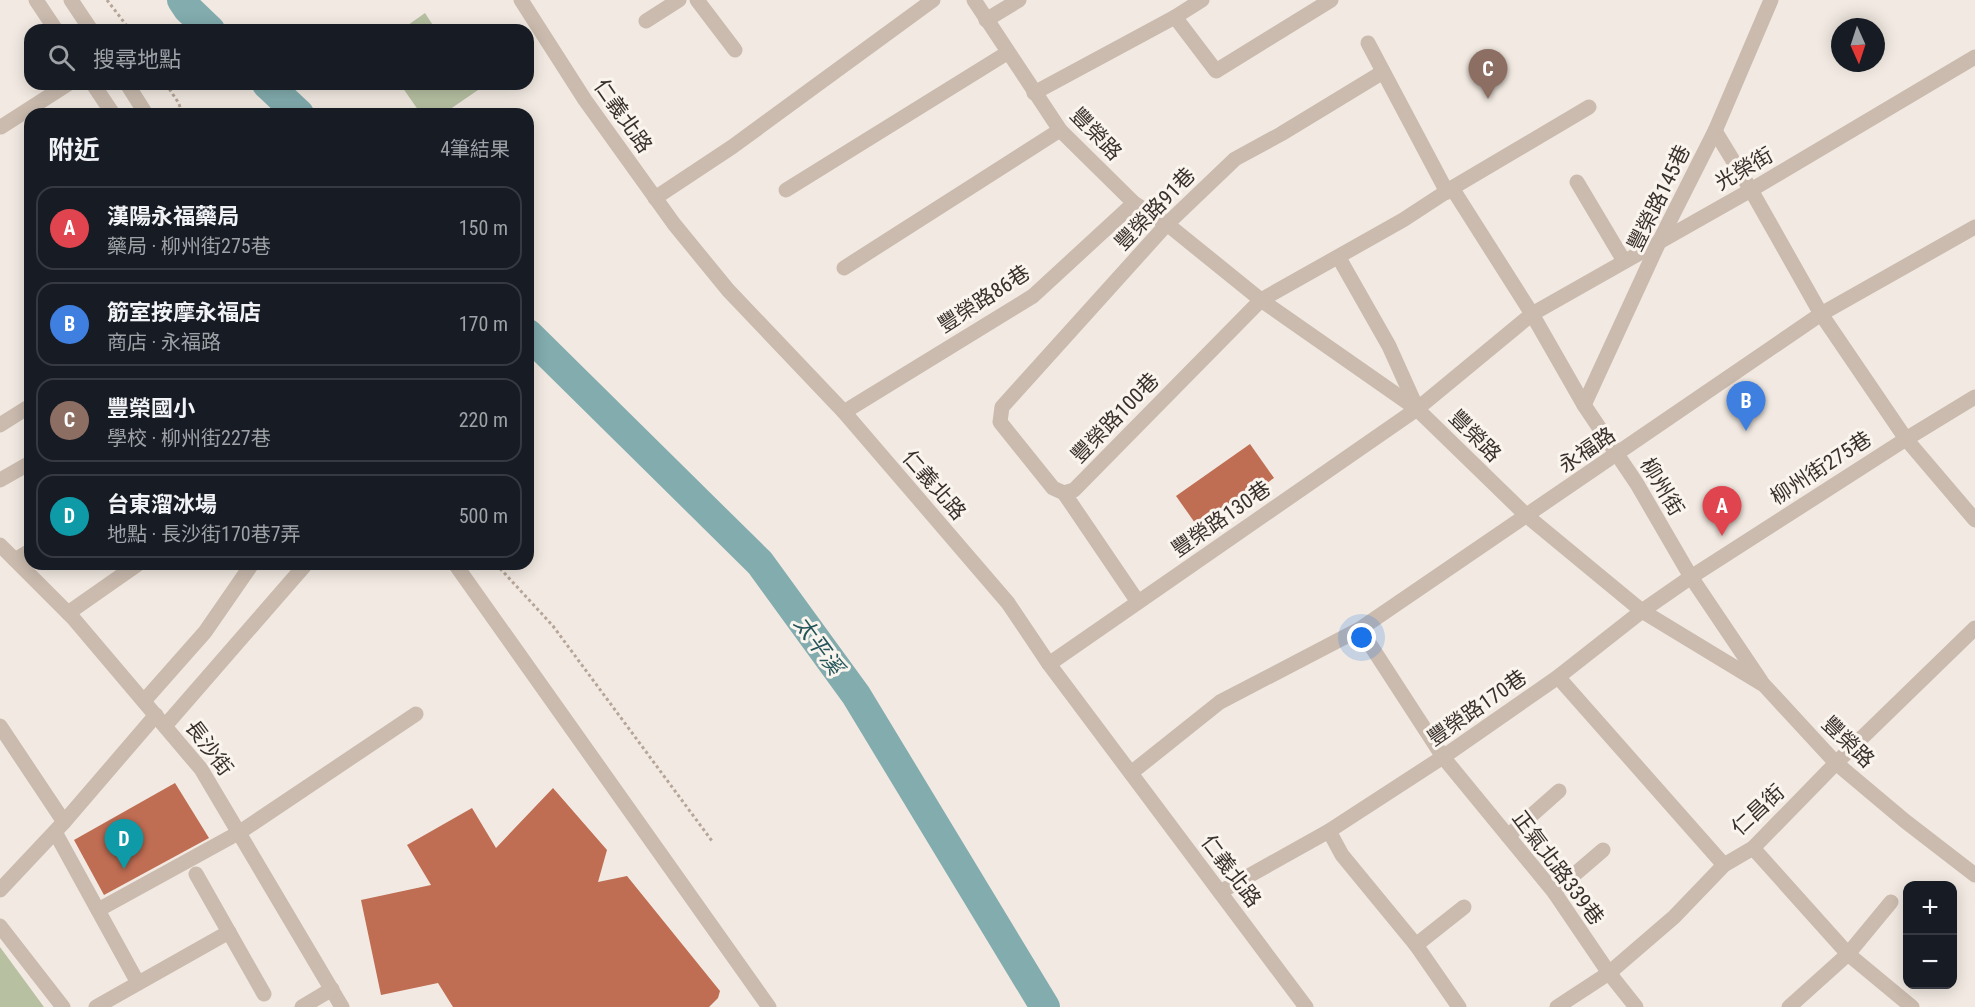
<!DOCTYPE html>
<html lang="zh-TW">
<meta charset="utf-8">
<style>
:root{--surface:#171b24;--page:#20242c;--text:#f1f3f6;--muted:#9ea1a6;--line:#363941;--accent:#94acaf}
body{margin:0;font-family:"Roboto Condensed","Noto Sans TC",sans-serif;background:var(--page);color:var(--text)}
.controls{position:absolute;right:18px;bottom:18px;display:grid;overflow:hidden;border-radius:12px;box-shadow:0 3px 15px #0003}
.controls button{width:54px;height:54px;display:grid;place-items:center;padding:0;border:0;border-bottom:2px solid var(--line);background:var(--surface);color:var(--text);font:30px sans-serif}
.compass{position:absolute;left:1831px;top:18px;width:54px;height:54px;border-radius:50%;background:var(--surface);box-shadow:0 3px 15px #0003;rotate:177deg}
.you{position:absolute;left:1362px;top:638px;width:21px;height:21px;margin:-15px;border:4px solid #fff;border-radius:50%;background:#1a73e8;box-shadow:0 0 0 9px #1a73e833}
.badge{display:grid;place-items:center;width:39px;height:39px;border-radius:50%;background:var(--accent);color:#fff;font-size:20px;font-weight:700}
.pin{position:absolute;translate:-50% -50px;filter:drop-shadow(0 2px 3px #0008)}
.pin::after{content:'';position:absolute;top:32px;width:21px;height:18px;background:inherit;clip-path:polygon(0 0,100% 0,50% 100%)}
.list{margin:0;padding:0;list-style:none}
h2{display:flex;justify-content:space-between;align-items:center;height:78px;margin:0;padding:0 24px;font-size:26px}
h2 small{font-size:20px;font-weight:400;color:var(--muted)}
.list li{display:grid;grid-template-columns:39px 1fr auto;gap:18px;align-items:center;box-sizing:border-box;height:84px;margin:0 12px 12px;padding:0 12px;border:2px solid var(--line);border-radius:18px}
.list b{display:block;font-size:22px;white-space:nowrap}
.list p{margin:0;font-size:20px;white-space:nowrap;color:var(--muted)}
.list em{font-size:20px;font-style:normal;color:var(--muted)}
.icon{flex:none;width:33px;height:33px;fill:none;stroke:currentColor;stroke-width:2;stroke-linecap:round;stroke-linejoin:round}
.map{position:relative;flex:none;width:1975px;height:1007px;overflow:hidden}
.search{position:absolute;background:var(--surface);box-shadow:0 3px 15px #0003;left:24px;top:24px;width:510px;height:66px;display:flex;align-items:center;gap:15px;box-sizing:border-box;padding:0 21px;border-radius:18px;color:var(--muted);font-size:22px}
.panel{position:absolute;background:var(--surface);box-shadow:0 3px 15px #0003;left:24px;top:108px;width:510px;height:462px;border-radius:18px}
.map>svg:first-child{display:block}
</style>
<div class="map">
<svg width="1975" height="1007" viewBox="0 0 1975 1007">
<rect width="100%" height="100%" fill="#f2eae2"/>
<g fill="#b7c1a2">
<polygon points="425,13 436,30 401,30"/>
<polygon points="400,84 474,84 478,90 443,114 421,114"/>
<polygon points="0,947 44,1007 0,1007"/>
</g>
<g fill="none" stroke-linecap="round" stroke-linejoin="round">
<g stroke="#82acae" stroke-width="30">
<polyline points="182,0 188,9 210,30"/>
<polyline points="267,84 299,114"/>
<polyline points="528,334 760,563 856,695 1045,1007"/>
</g>
</g>
<g fill="#bf6d53">
<polygon points="1250,444 1274,478 1200,530 1176,496"/>
<polygon points="175,783 209,838 104,895 74,840"/>
<polygon points="553,788 607,850 598,882 627,876 720,991 718,998 709,1007 453,1007 438,983 381,995 361,900 431,885 407,845 472,808 496,848"/>
</g>
<g fill="none" stroke-linecap="round" stroke-linejoin="round">
<g stroke="#b6a598" stroke-width="3" stroke-dasharray="3 3" stroke-linecap="butt">
<polyline points="107,0 130,30"/>
<polyline points="166,84 178,102 183,114"/>
<polyline points="496,564 553,626 712,841"/>
</g>
<g stroke="#cabbae" stroke-width="15">
<polyline points="36,0 56,30"/>
<polyline points="71,0 91,30"/>
<polyline points="521,0 585,100 674,224 728,290 844,412 1008,603 1049,664 1306,1007"/>
<polyline points="697,0 735,50"/>
<polyline points="974,0 1060,130 1134,203 1167,224 1261,300 1417,409 1527,516 1642,611 1764,685 1836,763 1905,821 1975,875"/>
<polyline points="1175,17 1216,71 1331,0"/>
<polyline points="986,20 1019,0"/>
<polyline points="646,21 679,0"/>
<polyline points="1368,43 1447,192"/>
<polyline points="1383,72 1281,134 1235,159 1167,224 1002,407 1000,422 1053,488 1064,493 1074,490 1261,300 1403,220 1452,188 1589,107"/>
<polyline points="93,84 113,114"/>
<polyline points="127,84 146,114"/>
<polyline points="1034,93 1175,17 1202,0"/>
<polyline points="1,127 68,84"/>
<polyline points="1715,131 1751,190 1821,314 1906,439 1975,520"/>
<polyline points="1577,182 1624,261"/>
<polyline points="1452,188 1532,314 1584,405 1637,484 1691,577 1761,681"/>
<polyline points="786,190 1007,53"/>
<polyline points="655,198 732,147 933,0"/>
<polyline points="1339,258 1389,346 1416,406"/>
<polyline points="844,268 1060,130"/>
<polyline points="1584,405 1660,240 1715,131 1771,0"/>
<polyline points="844,412 1033,296 1134,203"/>
<polyline points="0,425 30,406"/>
<polyline points="0,480 30,463"/>
<polyline points="1064,493 1138,602"/>
<polyline points="0,545 73,618 201,769 342,1007"/>
<polyline points="15,560 30,551"/>
<polyline points="455,564 769,1007"/>
<polyline points="68,613 138,564"/>
<polyline points="1360,629 1443,757 1554,892 1609,973 1636,1007"/>
<polyline points="1049,664 1417,409 1532,314 1751,190 1975,57"/>
<polyline points="1558,677 1724,865"/>
<polyline points="144,701 205,632 252,564"/>
<polyline points="0,726 64,822"/>
<polyline points="165,726 306,564"/>
<polyline points="1131,773 1220,702 1360,629 1821,314 1975,227"/>
<polyline points="1329,831 1342,855 1416,945 1459,1007"/>
<polyline points="55,832 138,983"/>
<polyline points="1508,836 1559,791"/>
<polyline points="1753,848 1848,954 1912,1007"/>
<polyline points="196,874 264,994"/>
<polyline points="0,890 64,822 156,715"/>
<polyline points="1220,892 1329,831 1443,757 1558,677 1642,611 1691,577 1906,439 1975,397"/>
<polyline points="1554,892 1603,850"/>
<polyline points="98,910 240,832 416,714"/>
<polyline points="0,926 63,1007"/>
<polyline points="1416,945 1464,907"/>
<polyline points="96,1007 229,932"/>
<polyline points="302,1007 332,989"/>
<polyline points="1557,1007 1609,973 1674,917 1724,865 1753,848 1836,763 1975,628"/>
<polyline points="1789,1007 1848,954 1891,902"/>
</g>
</g>
<g text-anchor="middle" stroke-width="6" stroke-linejoin="round" paint-order="stroke">
<g font-size="21" fill="#39302c" stroke="#faf4ee">
<text transform="translate(623 116) rotate(55)" y="7">仁義北路</text>
<text transform="translate(1096 134) rotate(46)" y="7">豐榮路</text>
<text transform="translate(1744 169) rotate(-30)" y="7">光榮街</text>
<text transform="translate(1659 198) rotate(-64)" y="7">豐榮路145巷</text>
<text transform="translate(1155 209) rotate(-46)" y="7">豐榮路91巷</text>
<text transform="translate(984 299) rotate(-33)" y="7">豐榮路86巷</text>
<text transform="translate(1115 418) rotate(-46)" y="7">豐榮路100巷</text>
<text transform="translate(1475 436) rotate(45)" y="7">豐榮路</text>
<text transform="translate(1587 450) rotate(-34)" y="7">永福路</text>
<text transform="translate(1821 468) rotate(-33)" y="7">柳州街275巷</text>
<text transform="translate(934 485) rotate(49)" y="7">仁義北路</text>
<text transform="translate(1662 487) rotate(59)" y="7">柳州街</text>
<text transform="translate(1221 519) rotate(-35)" y="7">豐榮路130巷</text>
<text transform="translate(1477 708) rotate(-35)" y="7">豐榮路170巷</text>
<text transform="translate(1848 742) rotate(44)" y="7">豐榮路</text>
<text transform="translate(209 748) rotate(53)" y="7">長沙街</text>
<text transform="translate(1758 810) rotate(-43)" y="7">仁昌街</text>
<text transform="translate(1558 868) rotate(53)" y="7">正氣北路339巷</text>
<text transform="translate(1231 871) rotate(53)" y="7">仁義北路</text>
</g>
<g font-size="22" font-style="italic" fill="#235559" stroke="#faf4ee">
<text transform="translate(819 645) rotate(54)" y="8">太平溪</text>
</g>
</g>
</svg>
<div class="controls">
<button>+</button>
<button>−</button>
</div>
<svg class="compass" viewBox="-18 -18 36 36"><path d="M0-13l5 13h-10z" fill="#e53935"/><path d="M0 13l5-13h-10z" fill="#9ea1a6"/></svg>
<div class="you"></div>
<div class="pin badge" style="left:1722px;top:536px;background:#e0444e">A</div>
<div class="pin badge" style="left:1746px;top:431px;background:#3f7fe0">B</div>
<div class="pin badge" style="left:1488px;top:99px;background:#8d6e63">C</div>
<div class="pin badge" style="left:124px;top:869px;background:#0f9aa8">D</div>
<div class="search"><svg class="icon" aria-label="search" viewBox="0 0 24 24"><circle cx="10" cy="10" r="6"/><path d="M15 15l6 6"/></svg>搜尋地點</div>
<section class="panel">
<h2>附近<small>4筆結果</small></h2>
<ul class="list">
<li><span class="badge" style="background:#e0444e">A</span><div><b>漢陽永福藥局</b><p>藥局 · 柳州街275巷</p></div><em>150 m</em></li>
<li><span class="badge" style="background:#3f7fe0">B</span><div><b>筋室按摩永福店</b><p>商店 · 永福路</p></div><em>170 m</em></li>
<li><span class="badge" style="background:#8d6e63">C</span><div><b>豐榮國小</b><p>學校 · 柳州街227巷</p></div><em>220 m</em></li>
<li><span class="badge" style="background:#0f9aa8">D</span><div><b>台東溜冰場</b><p>地點 · 長沙街170巷7弄</p></div><em>500 m</em></li>
</ul>
</section>
</div>
